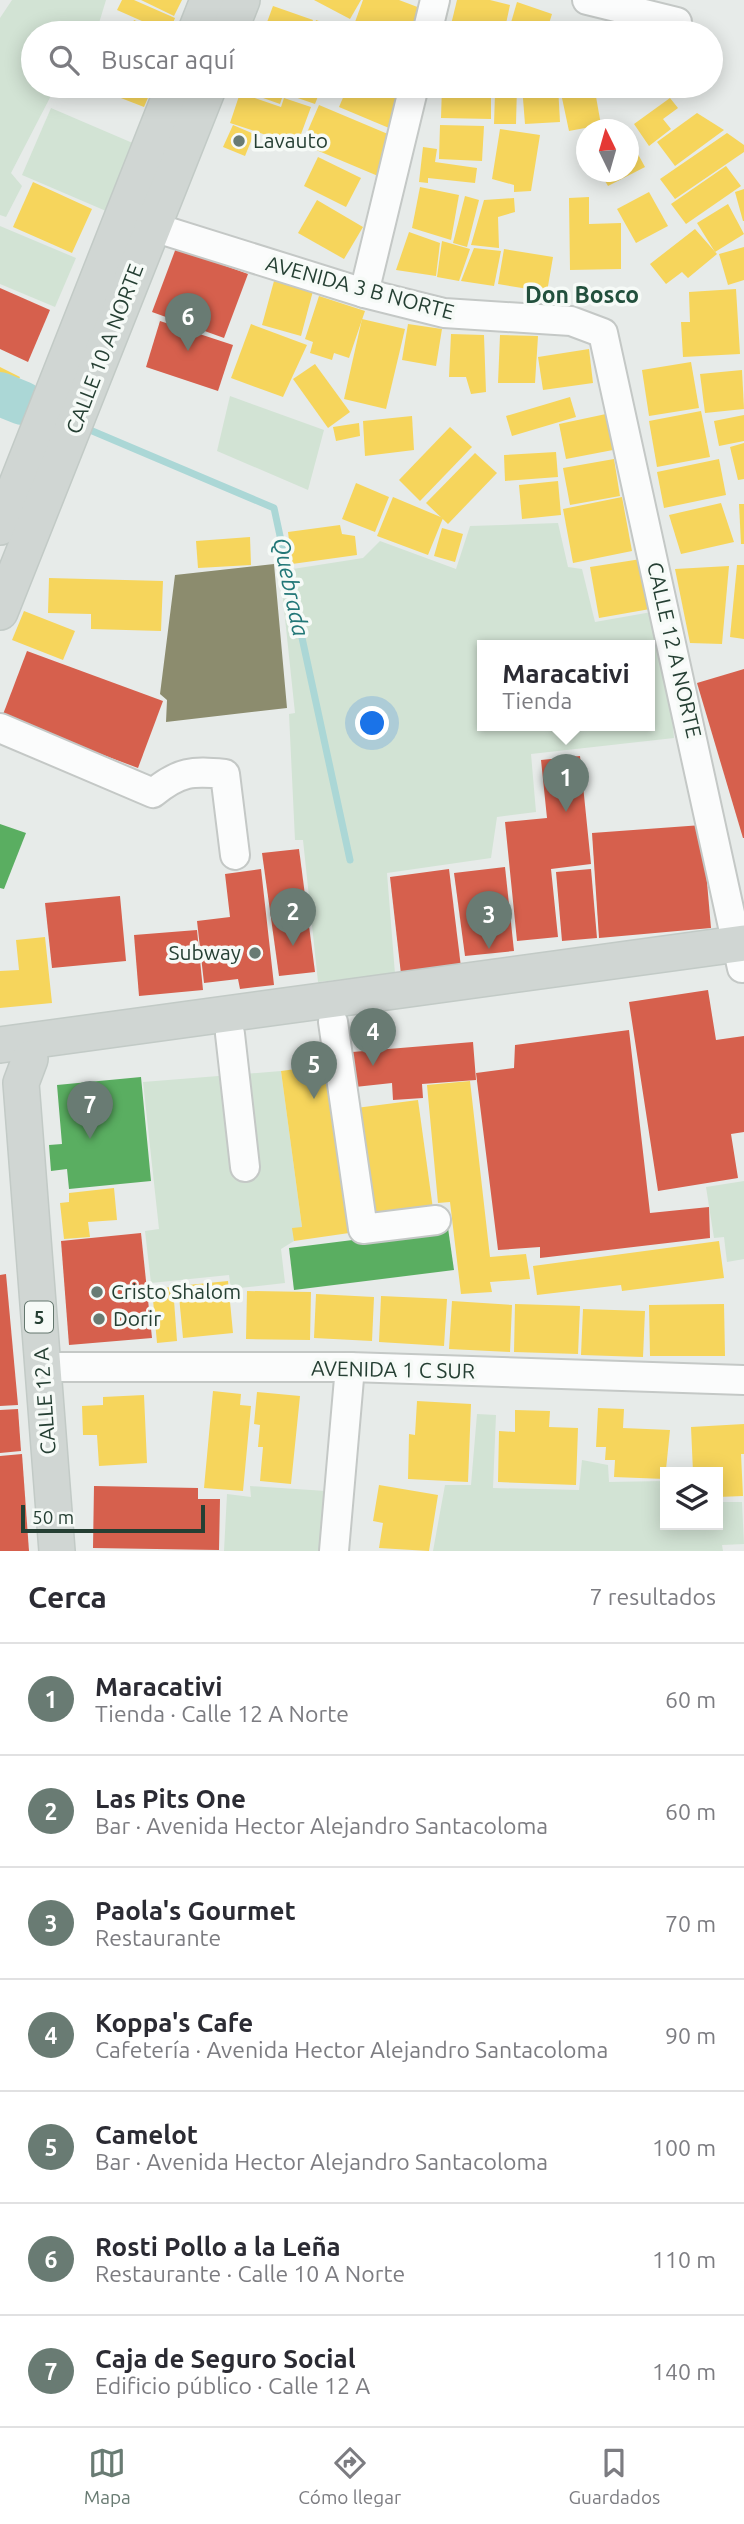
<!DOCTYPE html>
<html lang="es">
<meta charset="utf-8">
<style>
:root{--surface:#fff;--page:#f2f2f3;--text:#2b2b33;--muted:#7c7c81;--line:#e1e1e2;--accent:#697b73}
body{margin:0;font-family:Ubuntu,sans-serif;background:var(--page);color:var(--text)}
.controls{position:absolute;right:21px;bottom:21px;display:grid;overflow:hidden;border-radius:0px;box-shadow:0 4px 18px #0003}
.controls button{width:63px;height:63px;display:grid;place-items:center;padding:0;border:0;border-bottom:2px solid var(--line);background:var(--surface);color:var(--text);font:35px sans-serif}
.compass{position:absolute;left:576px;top:119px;width:63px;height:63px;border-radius:50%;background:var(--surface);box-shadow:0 4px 18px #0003;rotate:355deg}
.scale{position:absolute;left:21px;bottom:18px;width:184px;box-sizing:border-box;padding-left:7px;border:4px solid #253f33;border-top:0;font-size:19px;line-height:24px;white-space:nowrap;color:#253f33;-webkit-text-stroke:5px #f6faf7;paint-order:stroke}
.you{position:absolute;left:373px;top:724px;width:24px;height:24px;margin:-18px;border:5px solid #fff;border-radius:50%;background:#1a73e8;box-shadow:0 0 0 10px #1a73e833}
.badge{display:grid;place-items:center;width:46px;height:46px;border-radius:50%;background:var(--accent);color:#fff;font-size:23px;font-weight:700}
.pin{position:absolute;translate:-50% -58px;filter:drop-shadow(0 2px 4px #0008)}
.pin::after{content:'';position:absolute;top:37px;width:24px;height:21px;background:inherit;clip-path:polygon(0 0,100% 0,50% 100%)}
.popup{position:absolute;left:477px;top:640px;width:178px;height:91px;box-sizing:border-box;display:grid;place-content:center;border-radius:0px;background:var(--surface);filter:drop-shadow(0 2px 5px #0005);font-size:23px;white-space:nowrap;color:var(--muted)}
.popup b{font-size:26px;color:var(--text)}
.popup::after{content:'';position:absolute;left:50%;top:100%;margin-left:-14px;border:14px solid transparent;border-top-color:var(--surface)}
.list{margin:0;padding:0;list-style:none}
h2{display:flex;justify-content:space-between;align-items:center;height:91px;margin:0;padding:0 28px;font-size:30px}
h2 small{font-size:23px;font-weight:400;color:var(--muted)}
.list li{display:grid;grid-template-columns:46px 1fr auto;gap:21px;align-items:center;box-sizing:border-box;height:112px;padding:0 28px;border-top:2px solid var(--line)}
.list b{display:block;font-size:26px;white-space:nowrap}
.list p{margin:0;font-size:23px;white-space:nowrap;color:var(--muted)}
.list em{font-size:23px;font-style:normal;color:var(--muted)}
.icon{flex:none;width:38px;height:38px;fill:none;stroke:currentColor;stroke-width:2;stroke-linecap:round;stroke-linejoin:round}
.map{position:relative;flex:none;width:744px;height:1551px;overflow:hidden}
.search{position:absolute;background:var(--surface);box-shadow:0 4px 18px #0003;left:21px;right:21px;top:21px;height:77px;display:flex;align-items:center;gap:18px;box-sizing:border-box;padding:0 24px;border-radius:38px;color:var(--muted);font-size:26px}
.sheet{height:875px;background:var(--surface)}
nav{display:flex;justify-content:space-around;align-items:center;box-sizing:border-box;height:98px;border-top:2px solid var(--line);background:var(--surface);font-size:19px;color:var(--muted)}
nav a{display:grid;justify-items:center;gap:4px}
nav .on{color:var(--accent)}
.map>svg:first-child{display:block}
</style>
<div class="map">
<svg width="744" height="1551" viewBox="0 0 744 1551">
<rect width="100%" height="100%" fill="#e7ebe9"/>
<g fill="#d2e3d4" fill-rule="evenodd">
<polygon points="12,0 106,0 96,33 33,33 33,86 56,86 11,173 22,186 6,217 0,215 0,18"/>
<polygon points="51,108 135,144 106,211 22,175"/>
<polygon points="0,226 76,258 55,307 0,284"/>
<polygon points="230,396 324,430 308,490 217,451"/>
<path d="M558 523 568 567 582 569 595 622 663 610 674 738 531 754 536 812 497 817 491 858 387 873 395 974 318 982 303 840H295L289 714 295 713 280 571 363 558 380 541 456 569 470 526ZM482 646H650V726H482Z"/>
<polygon points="281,1071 302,1227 294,1241 281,1249 285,1283 231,1289 229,1275 151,1283 145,1231 159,1229 143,1082"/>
<polygon points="744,1181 744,1259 727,1262 724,1237 714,1238 706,1187"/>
<polygon points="477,1414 496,1415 493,1488 579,1490 582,1460 608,1465 609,1482 665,1481 665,1525 718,1525 718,1502 742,1502 744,1544 722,1545 723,1551 433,1551 445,1485 471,1485"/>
<polygon points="250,1486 326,1491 319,1551 224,1551 227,1494 251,1497"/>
</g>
<g fill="#f6d55c">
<polygon points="122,0 134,0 175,18 169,33 117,10"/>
<polygon points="141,0 182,0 174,16"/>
<polygon points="314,0 361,0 350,19"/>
<polygon points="363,0 399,0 428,11 420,33 385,33 355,22"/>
<polygon points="457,0 490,0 510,5 504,33 449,33"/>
<polygon points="517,2 552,14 546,33 508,33"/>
<polygon points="273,6 313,20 308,33 263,33"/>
<polygon points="134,20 166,33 128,33"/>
<polygon points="316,20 345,30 344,33 312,33"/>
<polygon points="352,24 376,33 349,33"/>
<polygon points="90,86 153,86 144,107"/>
<polygon points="239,86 277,86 285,89 280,104 238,89"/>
<polygon points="292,86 322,86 315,104 289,95"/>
<polygon points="348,86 391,86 404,92 389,128 339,107"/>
<polygon points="442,86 497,86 491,88 491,119 441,118"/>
<polygon points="501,86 517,86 516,124 494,124 495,94 500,94"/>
<polygon points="522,86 558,86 560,122 525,124"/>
<polygon points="637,86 679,86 679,88 638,91"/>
<polygon points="595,91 601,125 569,131 562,98"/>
<polygon points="240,93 281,107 284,98 311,107 297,145 230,123"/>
<polygon points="670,98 678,108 663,119 671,129 649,146 634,124"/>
<polygon points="319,105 395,137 378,176 302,144"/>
<polygon points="697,113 724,130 675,166 657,142"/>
<polygon points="233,125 254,134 245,156 223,147"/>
<polygon points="440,125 484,126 482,161 439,159"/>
<polygon points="500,129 540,135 531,191 514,192 514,185 492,179"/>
<polygon points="727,133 744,145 744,152 675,199 660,179"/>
<polygon points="628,136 645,167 608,186 600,172 628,172"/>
<polygon points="423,147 437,149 435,162 477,168 475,183 428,178 428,183 419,182"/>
<polygon points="318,157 361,178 346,207 304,186"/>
<polygon points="726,166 741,186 686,224 671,204"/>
<polygon points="33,182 92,209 72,253 13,227"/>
<polygon points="420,187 459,195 451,240 412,228"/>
<polygon points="744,189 744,221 743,221 735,192"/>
<polygon points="649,192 668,226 636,243 617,209"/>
<polygon points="465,196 479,200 467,247 453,243"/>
<polygon points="589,197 589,224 621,223 621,269 570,270 569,198"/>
<polygon points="514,198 515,212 498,217 499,248 471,245 484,200"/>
<polygon points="317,200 363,227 344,259 298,233"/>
<polygon points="728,204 744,234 715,252 697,223"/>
<polygon points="695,229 717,254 688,278 682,272 666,284 650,264"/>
<polygon points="409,232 440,243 436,276 396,270"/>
<polygon points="442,241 470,249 459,281 437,277"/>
<polygon points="744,247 744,280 728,285 719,254"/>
<polygon points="474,248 501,251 494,286 461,281"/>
<polygon points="504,249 553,257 547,292 498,284"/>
<polygon points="274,281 313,291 301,336 262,325"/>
<polygon points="736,289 740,354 683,357 681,322 690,322 689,292"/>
<polygon points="319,296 365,311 349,358 334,353 332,360 310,353 313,342 305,339"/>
<polygon points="362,319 405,329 386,409 344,399"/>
<polygon points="251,324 307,345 283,397 231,378"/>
<polygon points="408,324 442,329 436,366 402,360"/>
<polygon points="451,334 484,335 486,392 471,394 466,377 449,377"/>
<polygon points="500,335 538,336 535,383 498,383"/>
<polygon points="589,349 593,383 543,390 538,357"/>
<polygon points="691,362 699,408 649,416 642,370"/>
<polygon points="315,364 350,412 328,428 293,379"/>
<polygon points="0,367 20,377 12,396 0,390"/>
<polygon points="742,370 744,409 705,413 700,374"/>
<polygon points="570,397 576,417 512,436 506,416"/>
<polygon points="701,411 710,457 657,467 649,421"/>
<polygon points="606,414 613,450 566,459 559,424"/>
<polygon points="744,415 744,441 719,446 714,421"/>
<polygon points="412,416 414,450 365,456 363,421"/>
<polygon points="359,423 360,436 336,441 333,427"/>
<polygon points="450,427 472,447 420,501 399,480"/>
<polygon points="744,443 744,479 738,480 730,447"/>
<polygon points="556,452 558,477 505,481 504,455"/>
<polygon points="475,453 497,473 448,524 426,503"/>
<polygon points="614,459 620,496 570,505 563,468"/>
<polygon points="719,459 726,495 664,508 657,472"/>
<polygon points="558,481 561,515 522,519 519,485"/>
<polygon points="356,483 389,497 375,532 342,519"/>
<polygon points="393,497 443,518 428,555 377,536"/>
<polygon points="622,497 632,551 573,563 563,509"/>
<polygon points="721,503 734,542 681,554 669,515"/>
<polygon points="739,504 744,504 744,544 741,544"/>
<polygon points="340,525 342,534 355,536 357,555 292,564 288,532"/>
<polygon points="442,528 463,534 455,562 434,556"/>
<polygon points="250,537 251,565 198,568 196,541"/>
<polygon points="641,559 650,609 599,618 590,567"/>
<polygon points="737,565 744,565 744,639 730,637"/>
<polygon points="729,566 722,644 690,643 675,569"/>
<polygon points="49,578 163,581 161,631 91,629 91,614 48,613"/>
<polygon points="24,611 75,631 63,660 12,640"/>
<polygon points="45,937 52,1003 0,1008 0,971 19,970 16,940"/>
<polygon points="333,1064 356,1232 294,1241 292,1228 302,1227 281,1071"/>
<polygon points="470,1081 490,1257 526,1254 530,1279 490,1282 492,1292 461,1294 450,1202 438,1203 427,1085"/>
<polygon points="418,1100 433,1209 370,1218 356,1108"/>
<polygon points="114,1188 117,1220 88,1222 90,1237 64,1239 60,1203 69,1202 69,1193"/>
<polygon points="719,1241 724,1278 622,1291 621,1285 537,1295 533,1266"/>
<polygon points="228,1281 233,1333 183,1338 178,1286"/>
<polygon points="173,1287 177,1341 157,1343 152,1289"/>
<polygon points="247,1291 311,1292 310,1340 246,1339"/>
<polygon points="316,1294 374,1297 372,1341 314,1338"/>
<polygon points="381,1296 447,1299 444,1346 379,1342"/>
<polygon points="452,1301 512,1305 510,1352 449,1349"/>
<polygon points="515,1304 580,1306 578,1354 514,1352"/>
<polygon points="724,1304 725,1356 650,1356 649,1305"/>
<polygon points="583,1309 645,1311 643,1357 581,1355"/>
<polygon points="213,1391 241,1394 240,1405 251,1406 243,1491 204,1488"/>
<polygon points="257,1392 300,1396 291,1484 260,1481 263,1447 258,1447 260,1425 254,1424"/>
<polygon points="144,1395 147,1463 99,1466 97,1435 83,1435 82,1406 103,1405 103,1397"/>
<polygon points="417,1401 471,1404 468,1482 408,1479 409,1434 415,1435"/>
<polygon points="598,1408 624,1409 623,1428 670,1430 665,1479 614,1477 615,1460 605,1460 606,1447 596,1447"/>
<polygon points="515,1410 550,1411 549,1427 578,1428 576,1485 498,1482 499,1431 515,1432"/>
<polygon points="744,1424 744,1454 741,1454 743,1496 718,1497 718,1472 693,1472 691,1427"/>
<polygon points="379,1485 438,1495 429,1551 379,1548 383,1523 373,1521"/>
</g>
<g fill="#d6604d">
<polygon points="176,248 248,274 224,338 152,312"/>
<polygon points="0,288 50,310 28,362 0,349"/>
<polygon points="160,321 233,345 218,391 146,367"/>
<polygon points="27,651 163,701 138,768 2,717"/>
<polygon points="744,669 744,838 743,838 697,683"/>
<polygon points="580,756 591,864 551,869 558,937 517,941 505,822 547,818 541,760"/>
<polygon points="702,825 711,928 599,938 592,833"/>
<polygon points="299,849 315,972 279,976 262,853"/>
<polygon points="505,867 514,951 465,956 454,873"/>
<polygon points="261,869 274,985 240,989 238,979 204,983 197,921 230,917 225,874"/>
<polygon points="449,869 461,967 401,974 390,877"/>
<polygon points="591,869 597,938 562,941 556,872"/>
<polygon points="120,896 126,961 52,968 45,903"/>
<polygon points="197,930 203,990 139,996 134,935"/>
<polygon points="708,990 716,1040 744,1036 744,1132 731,1134 738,1178 658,1191 629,1002"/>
<polygon points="629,1030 650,1213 709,1207 710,1238 540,1258 540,1247 498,1250 476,1073 514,1068 515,1045"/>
<polygon points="473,1042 476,1080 422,1084 423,1098 393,1100 392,1083 355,1087 352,1052"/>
<polygon points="141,1233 152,1338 69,1345 61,1241"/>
<polygon points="6,1274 18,1405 0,1406 0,1275"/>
<polygon points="18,1409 21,1451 0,1453 0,1410"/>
<polygon points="22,1454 29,1551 0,1551 0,1456"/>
<polygon points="94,1486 198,1488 198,1499 220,1499 219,1550 93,1548"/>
</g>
<g fill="#5aae61">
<polygon points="0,824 26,833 4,889 0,888"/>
<polygon points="141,1077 151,1181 69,1189 67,1169 51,1171 49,1145 62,1144 57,1085"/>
<polygon points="448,1228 454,1270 294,1290 289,1248"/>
</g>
<polygon fill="#8c8c6e" points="274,564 287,708 166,722 167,700 160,694 175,575"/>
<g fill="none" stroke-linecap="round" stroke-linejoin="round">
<polyline stroke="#abd7d6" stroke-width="7" points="90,430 274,508 350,860"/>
<polyline stroke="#abd7d6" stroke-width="44" points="0,394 22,403"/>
<g stroke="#c4c8c6" stroke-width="32">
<g id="minor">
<polyline points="587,0 677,22"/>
<polyline points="427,33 435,0"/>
<polyline points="134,221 364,293 444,313 571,321 603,333 742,968"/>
<polyline points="364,293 414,86"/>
<path d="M0 728 153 793C180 771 192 771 225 774L235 855"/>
<polyline points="333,1022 363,1229 436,1220"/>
<polyline points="230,1034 245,1167"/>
<polyline points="43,1367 350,1367 744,1380"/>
<polyline points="334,1551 350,1367"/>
</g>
</g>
<g stroke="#c2cac6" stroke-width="38">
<g id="major">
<polyline points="195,33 208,0"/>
<polyline points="229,33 242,0"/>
<polyline points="0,527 174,86"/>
<polyline points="0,612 209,86"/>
<polyline points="0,1045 744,943"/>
<polyline points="30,1059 21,1083 57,1551"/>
</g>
</g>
<use href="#minor" stroke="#fbfcfc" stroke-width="28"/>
<use href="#major" stroke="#d0d6d3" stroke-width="35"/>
</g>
<g fill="#697b73" stroke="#f6faf7" stroke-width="2.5">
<circle cx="239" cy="141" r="7"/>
<circle cx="255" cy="953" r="7"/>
<circle cx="97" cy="1292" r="7"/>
<circle cx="99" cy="1319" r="7"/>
</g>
<g text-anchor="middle" stroke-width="7" stroke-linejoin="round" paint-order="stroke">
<rect fill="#f6faf7" stroke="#64776e" stroke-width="2" x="25" y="1301.5" width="28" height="31" rx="5"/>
<g font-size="19" font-weight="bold" fill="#253f33">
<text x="39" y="1324">5</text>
</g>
<g font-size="21" fill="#253f33" stroke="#f6faf7" text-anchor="start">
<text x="253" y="148">Lavauto</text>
<text x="241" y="960" text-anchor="end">Subway</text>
<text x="111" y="1299">Cristo Shalom</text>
<text x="113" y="1326">Dorir</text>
</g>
<g font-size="21" fill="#253f33" stroke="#f6faf7">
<text transform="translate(360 288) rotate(15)" y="7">AVENIDA 3 B NORTE</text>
<text transform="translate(105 349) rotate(-69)" y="7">CALLE 10 A NORTE</text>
<text transform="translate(674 650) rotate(77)" y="7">CALLE 12 A NORTE</text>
<text transform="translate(393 1370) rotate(1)" y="7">AVENIDA 1 C SUR</text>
<text transform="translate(45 1401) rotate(-94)" y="7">CALLE 12 A</text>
</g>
<g font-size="23" font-weight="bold" fill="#22503d" stroke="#f6faf7">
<text x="582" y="303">Don Bosco</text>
</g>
<g font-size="23" font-style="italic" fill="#277" stroke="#f6faf7">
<text transform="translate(291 587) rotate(78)" y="8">Quebrada</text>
</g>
</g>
</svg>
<div class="controls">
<button><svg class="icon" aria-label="layers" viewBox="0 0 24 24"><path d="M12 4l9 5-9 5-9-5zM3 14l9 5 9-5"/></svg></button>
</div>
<svg class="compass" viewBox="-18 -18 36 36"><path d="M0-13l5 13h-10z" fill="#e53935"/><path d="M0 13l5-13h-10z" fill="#7c7c81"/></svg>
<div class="scale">50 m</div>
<div class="you"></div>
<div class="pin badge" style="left:566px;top:812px">1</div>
<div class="popup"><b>Maracativi</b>Tienda</div>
<div class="pin badge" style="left:293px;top:946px">2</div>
<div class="pin badge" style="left:489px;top:949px">3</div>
<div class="pin badge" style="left:373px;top:1066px">4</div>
<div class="pin badge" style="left:314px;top:1099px">5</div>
<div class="pin badge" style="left:188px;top:351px">6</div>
<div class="pin badge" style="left:90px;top:1139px">7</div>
<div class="search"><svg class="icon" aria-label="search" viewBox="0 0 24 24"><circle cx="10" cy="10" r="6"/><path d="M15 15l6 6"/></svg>Buscar aquí</div>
</div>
<section class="sheet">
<h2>Cerca<small>7 resultados</small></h2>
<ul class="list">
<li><span class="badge">1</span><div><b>Maracativi</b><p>Tienda · Calle 12 A Norte</p></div><em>60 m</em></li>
<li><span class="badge">2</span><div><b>Las Pits One</b><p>Bar · Avenida Hector Alejandro Santacoloma</p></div><em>60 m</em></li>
<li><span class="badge">3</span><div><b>Paola's Gourmet</b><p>Restaurante</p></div><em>70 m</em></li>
<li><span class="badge">4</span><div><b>Koppa's Cafe</b><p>Cafetería · Avenida Hector Alejandro Santacoloma</p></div><em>90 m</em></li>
<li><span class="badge">5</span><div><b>Camelot</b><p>Bar · Avenida Hector Alejandro Santacoloma</p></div><em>100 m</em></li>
<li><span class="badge">6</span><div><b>Rosti Pollo a la Leña</b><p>Restaurante · Calle 10 A Norte</p></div><em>110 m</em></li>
<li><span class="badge">7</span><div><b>Caja de Seguro Social</b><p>Edificio público · Calle 12 A</p></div><em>140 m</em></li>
</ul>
</section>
<nav>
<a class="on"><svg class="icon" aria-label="map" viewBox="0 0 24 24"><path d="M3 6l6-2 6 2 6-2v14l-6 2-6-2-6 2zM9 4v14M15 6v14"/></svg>Mapa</a>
<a><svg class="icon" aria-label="directions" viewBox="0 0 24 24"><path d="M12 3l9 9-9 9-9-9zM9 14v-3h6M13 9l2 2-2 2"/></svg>Cómo llegar</a>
<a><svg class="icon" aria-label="saved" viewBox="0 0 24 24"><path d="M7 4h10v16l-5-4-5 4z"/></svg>Guardados</a>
</nav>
